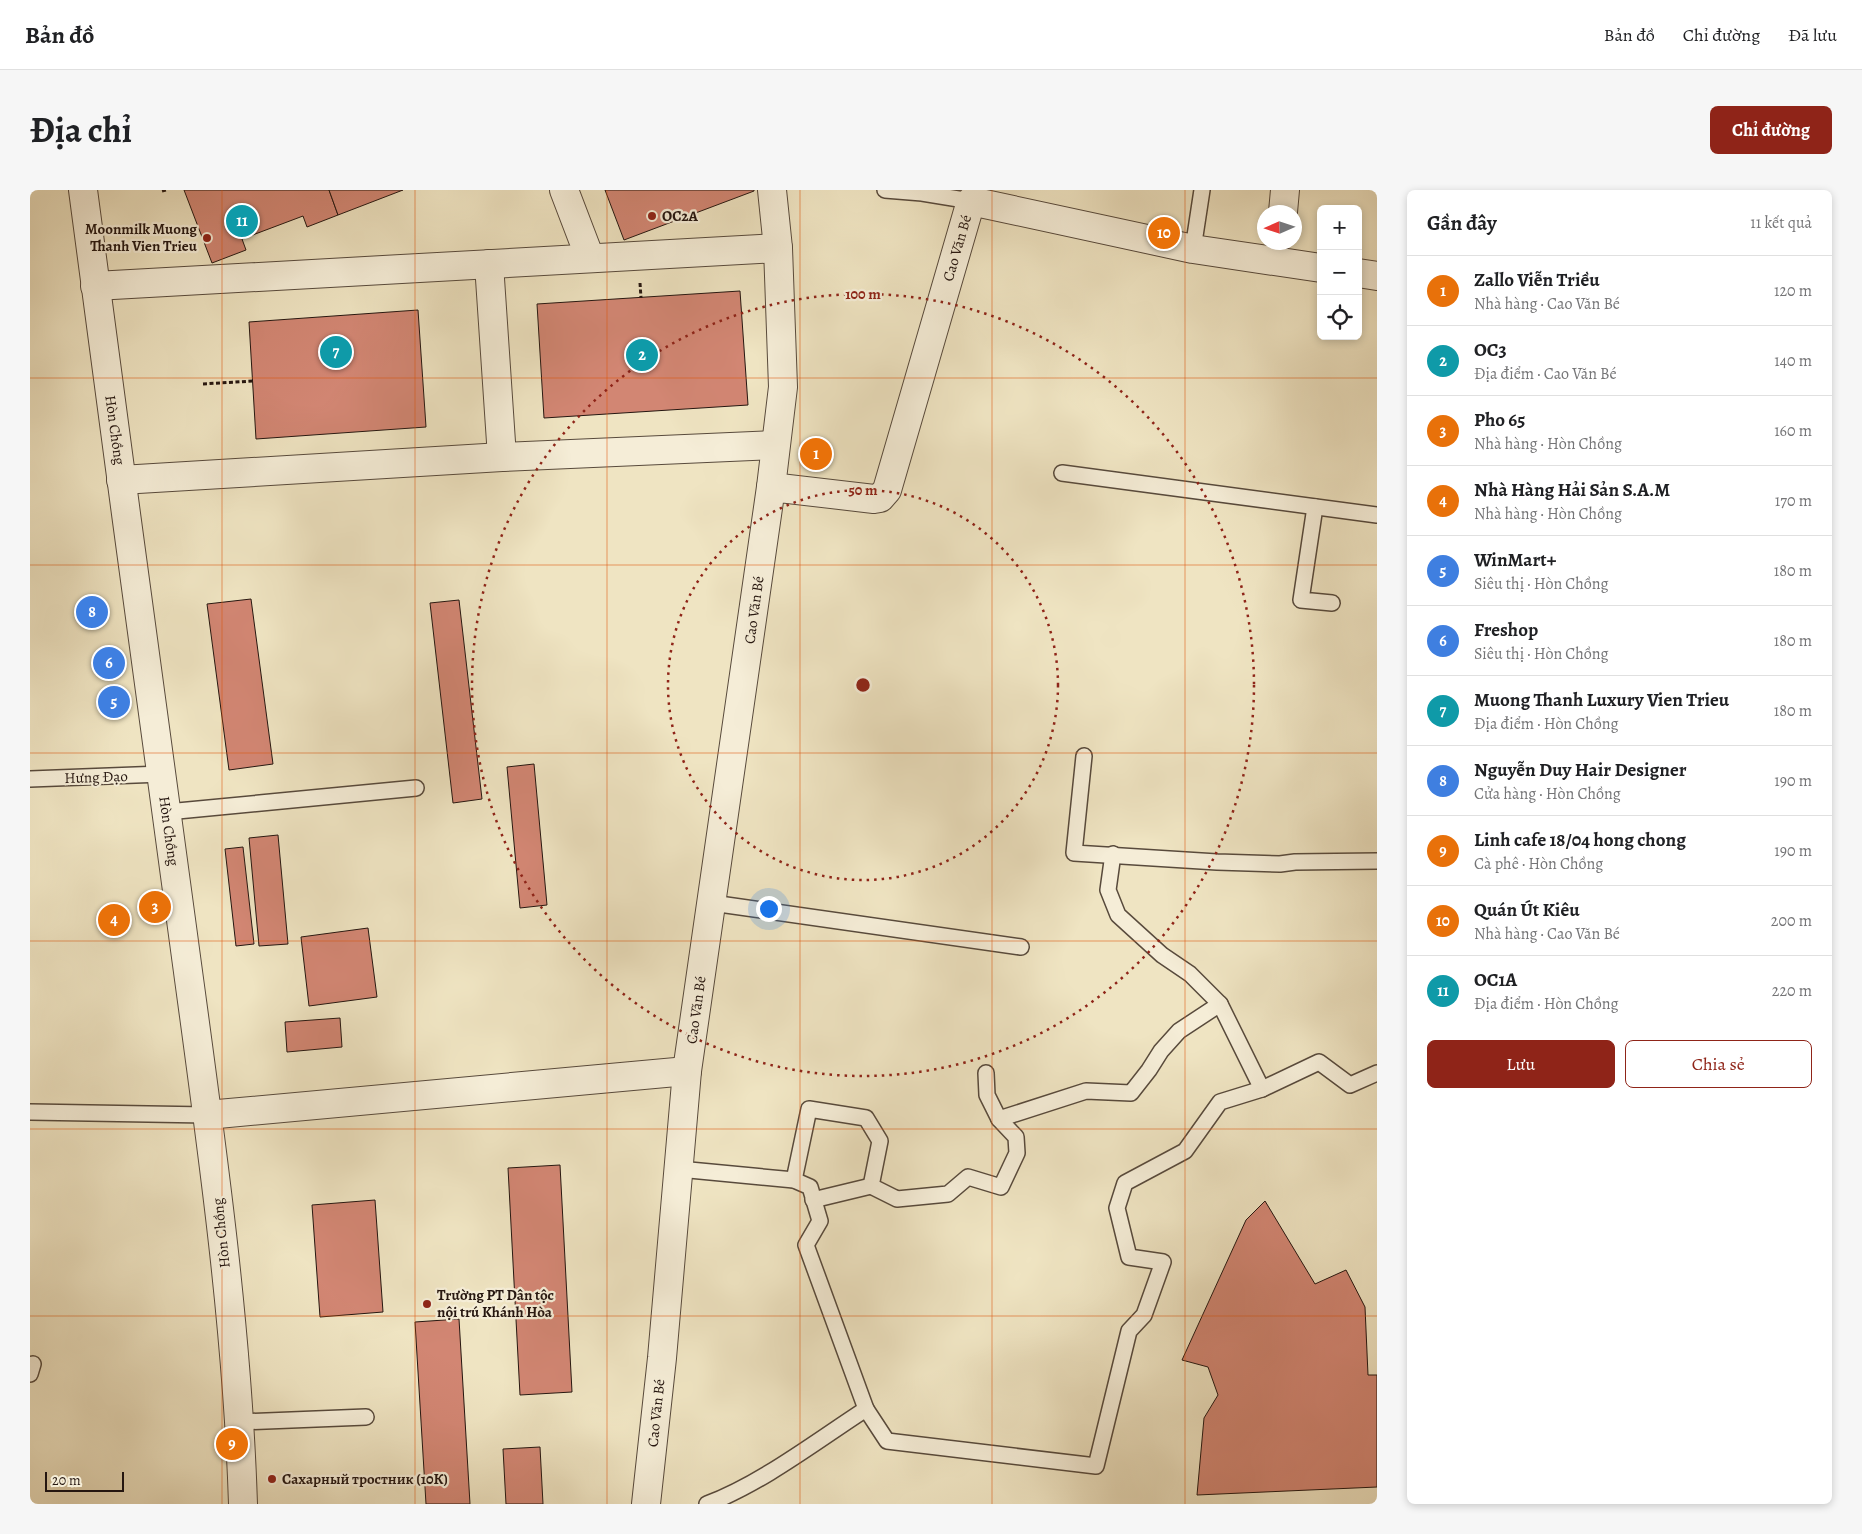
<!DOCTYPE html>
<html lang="vi">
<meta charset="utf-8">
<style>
:root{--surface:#fff;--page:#f6f6f6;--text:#202124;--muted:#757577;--line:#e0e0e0;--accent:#8f2418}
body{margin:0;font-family:Alegreya,serif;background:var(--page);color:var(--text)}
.controls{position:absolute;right:15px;top:15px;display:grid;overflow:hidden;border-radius:8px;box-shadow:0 2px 8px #0003}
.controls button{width:45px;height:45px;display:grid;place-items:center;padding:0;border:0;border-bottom:1px solid var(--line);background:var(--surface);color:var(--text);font:25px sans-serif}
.compass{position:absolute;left:1227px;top:15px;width:45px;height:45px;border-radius:50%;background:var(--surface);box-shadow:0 2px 8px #0003;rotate:267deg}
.scale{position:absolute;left:15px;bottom:12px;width:79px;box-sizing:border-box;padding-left:5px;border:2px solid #251610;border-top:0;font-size:14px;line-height:18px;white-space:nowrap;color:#251610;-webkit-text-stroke:4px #f5edd7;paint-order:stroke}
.you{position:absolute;left:738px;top:718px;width:18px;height:18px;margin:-12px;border:4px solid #fff;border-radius:50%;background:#1a73e8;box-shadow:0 0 0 8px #1a73e833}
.badge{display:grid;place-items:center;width:32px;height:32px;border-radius:50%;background:var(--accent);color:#fff;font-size:16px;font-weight:700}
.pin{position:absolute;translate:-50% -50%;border:2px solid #fff;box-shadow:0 1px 5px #0006}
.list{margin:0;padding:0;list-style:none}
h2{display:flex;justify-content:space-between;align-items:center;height:65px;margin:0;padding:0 20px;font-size:21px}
h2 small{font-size:16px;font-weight:400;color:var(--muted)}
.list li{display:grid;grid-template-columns:32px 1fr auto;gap:15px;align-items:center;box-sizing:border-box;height:70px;padding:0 20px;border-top:1px solid var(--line)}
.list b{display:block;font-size:19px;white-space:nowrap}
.list p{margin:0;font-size:16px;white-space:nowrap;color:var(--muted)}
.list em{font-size:16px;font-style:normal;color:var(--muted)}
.actions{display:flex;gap:10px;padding:15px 20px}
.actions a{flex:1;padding:11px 0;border:1px solid var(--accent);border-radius:8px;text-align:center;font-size:18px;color:var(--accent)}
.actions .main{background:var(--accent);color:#fff}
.icon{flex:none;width:28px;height:28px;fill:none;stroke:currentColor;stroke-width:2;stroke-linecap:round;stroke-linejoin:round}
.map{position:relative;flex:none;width:1347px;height:1314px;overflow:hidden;border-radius:8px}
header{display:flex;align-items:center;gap:30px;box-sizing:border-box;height:70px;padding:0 25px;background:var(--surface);border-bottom:1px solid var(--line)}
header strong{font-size:24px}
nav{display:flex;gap:28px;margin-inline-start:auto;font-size:18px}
.intro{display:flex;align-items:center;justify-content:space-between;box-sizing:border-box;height:120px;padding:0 30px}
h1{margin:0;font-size:35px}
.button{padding:12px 22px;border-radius:8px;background:var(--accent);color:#fff;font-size:18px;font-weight:700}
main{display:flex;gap:30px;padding:0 30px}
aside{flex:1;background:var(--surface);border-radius:8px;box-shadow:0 2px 8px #0003}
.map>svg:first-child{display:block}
</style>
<header>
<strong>Bản đồ</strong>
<nav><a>Bản đồ</a><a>Chỉ đường</a><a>Đã lưu</a></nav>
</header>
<div class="intro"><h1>Địa chỉ</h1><a class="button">Chỉ đường</a></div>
<main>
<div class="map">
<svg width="1347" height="1314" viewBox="0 0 1347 1314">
<rect width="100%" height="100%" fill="#efe4c2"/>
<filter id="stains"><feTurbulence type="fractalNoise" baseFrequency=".004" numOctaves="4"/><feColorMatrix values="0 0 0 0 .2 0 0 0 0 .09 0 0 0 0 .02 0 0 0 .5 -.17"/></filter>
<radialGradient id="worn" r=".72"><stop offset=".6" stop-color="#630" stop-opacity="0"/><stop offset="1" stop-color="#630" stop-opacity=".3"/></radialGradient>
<g fill="#d28673" stroke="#251610">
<polygon points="154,0 299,0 308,25 277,37 273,26 212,49 216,60 182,73"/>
<polygon points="299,0 373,0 308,25"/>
<polygon points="575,0 724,0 724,1 594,50"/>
<polygon points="710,101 718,215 514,228 507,114"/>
<polygon points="388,120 396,237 226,249 219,132"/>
<polygon points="221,409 243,574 199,580 177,414"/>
<polygon points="429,410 452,609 423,613 400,413"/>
<polygon points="504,574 517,715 490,718 477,577"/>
<polygon points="248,645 258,754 229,756 219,648"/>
<polygon points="213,657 224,754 206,756 195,659"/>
<polygon points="338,738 347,807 279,816 271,747"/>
<polygon points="310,828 312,857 257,862 255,832"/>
<polygon points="530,975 542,1202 490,1205 478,978"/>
<polygon points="345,1010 353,1122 290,1127 282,1015"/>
<polygon points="1235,1011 1285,1094 1316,1080 1335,1117 1338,1185 1347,1185 1347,1297 1167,1305 1174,1228 1188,1205 1178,1177 1152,1170 1216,1030"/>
<polygon points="429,1129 440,1314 396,1314 385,1132"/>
<polygon points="510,1257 513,1314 476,1314 473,1259"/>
</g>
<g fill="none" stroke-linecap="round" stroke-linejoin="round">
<g stroke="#584a3c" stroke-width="18">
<g id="service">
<polyline points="855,0 892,3 941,11"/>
<polyline points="1163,59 1172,0"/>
<polyline points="1032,283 1347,325"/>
<polyline points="1285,317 1271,410 1302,413"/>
<polyline points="1054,566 1044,663 1187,672 1250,674 1265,672 1347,671"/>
<polyline points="0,589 132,584"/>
<polyline points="137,622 386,598"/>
<polyline points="1083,664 1078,700 1088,725 1132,765 1160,784 1190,814 1232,899"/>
<polyline points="682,713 991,757"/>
<polyline points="0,922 177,925"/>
<polyline points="969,929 1056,901 1101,903 1119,880 1131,861 1149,841 1190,814"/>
<path d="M649 979 764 990 780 997 790 1031 776 1055 836 1219C788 1250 731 1294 677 1314"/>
<polyline points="764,990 779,919 836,928 850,951 841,996 867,1009 918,1004 938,987 971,997 987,963 986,947 969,929 957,905 956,883"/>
<polyline points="783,1010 841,996"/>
<polyline points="0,1184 3,1174"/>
<polyline points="836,1219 857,1251 1066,1276 1099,1141 1114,1125 1133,1072 1099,1067 1087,1018 1095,993 1155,961 1190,912 1232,899 1289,872 1320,895 1347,883"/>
<polyline points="210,1232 336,1227"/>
</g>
</g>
<g stroke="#584a3c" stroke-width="30">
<g id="minor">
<path d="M53 0C85 251 121 501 154 752 179 938 207 1126 213 1314"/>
<polyline points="534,0 560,68"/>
<polyline points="1253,22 1255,0"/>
<polyline points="459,74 472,267"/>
<polyline points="1328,83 1347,86"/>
<polyline points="65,96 748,58"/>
<polyline points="91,290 472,267 745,255"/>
<polyline points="741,297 753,197 748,58 742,0"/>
<polyline points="177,925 657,881"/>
<polyline points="616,1314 632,1168 657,881 741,297 844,309 850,308 857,300 941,11 1163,59 1291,78"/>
</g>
</g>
<g stroke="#251610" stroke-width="3" stroke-dasharray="4 2.5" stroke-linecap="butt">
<polyline points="132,1 136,0"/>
<polyline points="610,93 611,108"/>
<polyline points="173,194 223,191"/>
</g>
<use href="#service" stroke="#f5edd7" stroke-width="15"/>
<use href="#minor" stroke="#f5edd7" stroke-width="28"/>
</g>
<path fill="none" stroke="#de560c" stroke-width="1" stroke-opacity="0.55" d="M192 0V1314M385 0V1314M577 0V1314M770 0V1314M962 0V1314M1155 0V1314M0 188H1347M0 375H1347M0 563H1347M0 751H1347M0 939H1347M0 1126H1347"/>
<g fill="none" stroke="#8f2418" stroke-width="2.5" stroke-dasharray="2.5 5">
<circle cx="833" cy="495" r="195"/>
<circle cx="833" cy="495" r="391"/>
</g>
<g fill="#8f2418" stroke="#f5edd7" stroke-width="2">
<circle cx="622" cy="26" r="5"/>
<circle cx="177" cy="48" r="5"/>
<circle cx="397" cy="1114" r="5"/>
<circle cx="242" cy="1289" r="5"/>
</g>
<g text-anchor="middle" stroke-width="4.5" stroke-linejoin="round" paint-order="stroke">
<g font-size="15" font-weight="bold" fill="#251610" stroke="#f5edd7" text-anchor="start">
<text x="632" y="31">OC2A</text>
<text x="167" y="44" text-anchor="end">Moonmilk Muong<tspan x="167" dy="17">Thanh Vien Trieu</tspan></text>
<text x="407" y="1110">Trường PT Dân tộc<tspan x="407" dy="17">nội trú Khánh Hòa</tspan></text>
<text x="252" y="1294">Сахарный тростник (10К)</text>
</g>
<g font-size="15" fill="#251610" stroke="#f5edd7">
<text transform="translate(927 58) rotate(-74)" y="5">Cao Văn Bé</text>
<text transform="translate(85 240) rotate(82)" y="5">Hòn Chồng</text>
<text transform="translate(724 420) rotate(-82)" y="5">Cao Văn Bé</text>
<text transform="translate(66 587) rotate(-2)" y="5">Hưng Đạo</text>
<text transform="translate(139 641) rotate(82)" y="5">Hòn Chồng</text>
<text transform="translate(666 820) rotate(-82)" y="5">Cao Văn Bé</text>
<text transform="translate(191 1043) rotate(-96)" y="5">Hòn Chồng</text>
<text transform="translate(626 1223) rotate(-84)" y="5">Cao Văn Bé</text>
</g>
</g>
<circle cx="833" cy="495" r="8" fill="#8f2418" stroke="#f5edd7" stroke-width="2.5"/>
<g font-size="15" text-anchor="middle" font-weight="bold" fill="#8f2418" stroke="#f5edd7" stroke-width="4.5" stroke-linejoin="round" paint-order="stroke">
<text x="833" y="109">100 m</text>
<text x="833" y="305">50 m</text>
</g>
<rect width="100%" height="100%" filter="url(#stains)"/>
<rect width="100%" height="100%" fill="url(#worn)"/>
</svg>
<div class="controls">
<button>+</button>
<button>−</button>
<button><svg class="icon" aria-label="locate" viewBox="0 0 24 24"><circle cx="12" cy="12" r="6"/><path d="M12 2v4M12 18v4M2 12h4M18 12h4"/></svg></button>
</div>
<svg class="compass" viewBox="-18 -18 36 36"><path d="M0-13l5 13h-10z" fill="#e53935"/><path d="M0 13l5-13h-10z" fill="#757577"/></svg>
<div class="scale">20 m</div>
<div class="you"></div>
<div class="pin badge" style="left:786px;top:264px;background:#e8710a">1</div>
<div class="pin badge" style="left:612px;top:165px;background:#0f9aa8">2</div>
<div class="pin badge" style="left:125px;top:717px;background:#e8710a">3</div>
<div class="pin badge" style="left:84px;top:730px;background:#e8710a">4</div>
<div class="pin badge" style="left:84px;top:512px;background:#3f7fe0">5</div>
<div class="pin badge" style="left:79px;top:473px;background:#3f7fe0">6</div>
<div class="pin badge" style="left:306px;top:162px;background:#0f9aa8">7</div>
<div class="pin badge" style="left:62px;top:422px;background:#3f7fe0">8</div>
<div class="pin badge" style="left:202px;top:1254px;background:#e8710a">9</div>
<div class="pin badge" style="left:1134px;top:43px;background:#e8710a">10</div>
<div class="pin badge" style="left:212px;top:31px;background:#0f9aa8">11</div>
</div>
<aside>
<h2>Gần đây<small>11 kết quả</small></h2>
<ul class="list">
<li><span class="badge" style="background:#e8710a">1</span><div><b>Zallo Viễn Triều</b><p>Nhà hàng · Cao Văn Bé</p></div><em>120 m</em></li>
<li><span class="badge" style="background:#0f9aa8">2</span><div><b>OC3</b><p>Địa điểm · Cao Văn Bé</p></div><em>140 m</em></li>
<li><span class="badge" style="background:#e8710a">3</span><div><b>Pho 65</b><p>Nhà hàng · Hòn Chồng</p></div><em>160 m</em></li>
<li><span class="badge" style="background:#e8710a">4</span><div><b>Nhà Hàng Hải Sản S.A.M</b><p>Nhà hàng · Hòn Chồng</p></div><em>170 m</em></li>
<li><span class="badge" style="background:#3f7fe0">5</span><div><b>WinMart+</b><p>Siêu thị · Hòn Chồng</p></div><em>180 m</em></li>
<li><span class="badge" style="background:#3f7fe0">6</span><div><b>Freshop</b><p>Siêu thị · Hòn Chồng</p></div><em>180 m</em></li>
<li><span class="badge" style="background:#0f9aa8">7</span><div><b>Muong Thanh Luxury Vien Trieu</b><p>Địa điểm · Hòn Chồng</p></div><em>180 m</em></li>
<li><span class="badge" style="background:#3f7fe0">8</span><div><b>Nguyễn Duy Hair Designer</b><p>Cửa hàng · Hòn Chồng</p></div><em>190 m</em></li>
<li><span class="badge" style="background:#e8710a">9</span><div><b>Linh cafe 18/04 hong chong</b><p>Cà phê · Hòn Chồng</p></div><em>190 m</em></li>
<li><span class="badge" style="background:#e8710a">10</span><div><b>Quán Út Kiêu</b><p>Nhà hàng · Cao Văn Bé</p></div><em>200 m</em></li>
<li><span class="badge" style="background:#0f9aa8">11</span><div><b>OC1A</b><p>Địa điểm · Hòn Chồng</p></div><em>220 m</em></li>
</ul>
<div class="actions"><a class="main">Lưu</a><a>Chia sẻ</a></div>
</aside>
</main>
